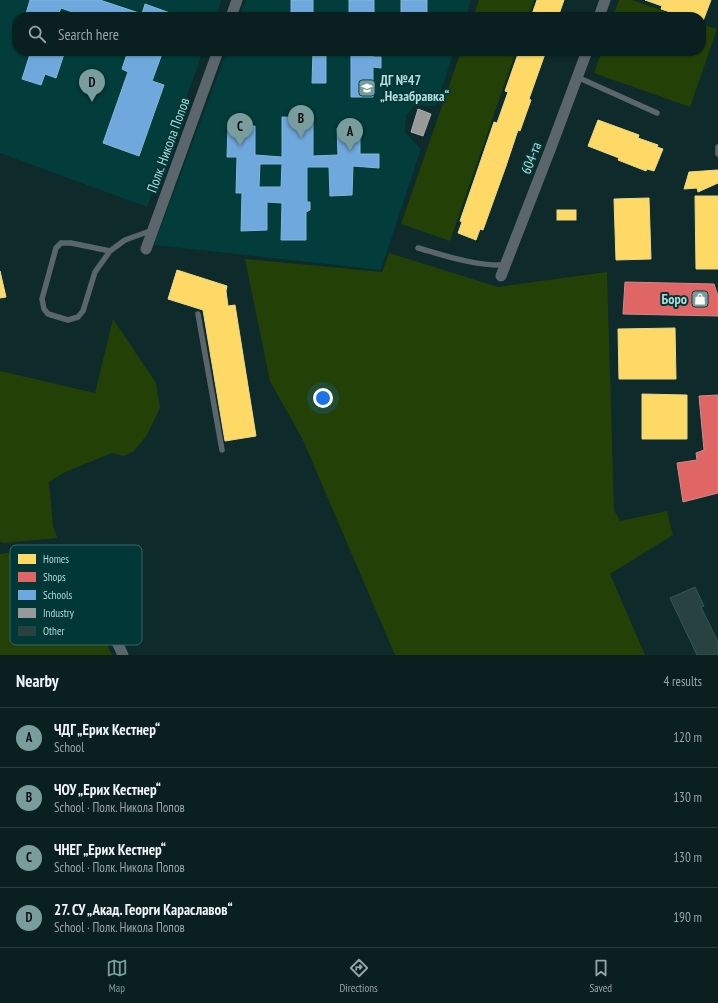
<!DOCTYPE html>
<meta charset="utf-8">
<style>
:root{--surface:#0a2020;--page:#182d2d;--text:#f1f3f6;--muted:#99a3a5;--line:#2a3e3e;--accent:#799d9c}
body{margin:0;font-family:"PT Sans Narrow",sans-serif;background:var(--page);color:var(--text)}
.you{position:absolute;left:323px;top:398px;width:14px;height:14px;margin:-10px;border:3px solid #fff;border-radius:50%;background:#1a73e8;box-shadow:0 0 0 6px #1a73e833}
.badge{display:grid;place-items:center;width:26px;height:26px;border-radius:50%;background:var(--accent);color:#111;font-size:13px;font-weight:700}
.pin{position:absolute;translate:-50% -33px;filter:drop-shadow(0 1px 2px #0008)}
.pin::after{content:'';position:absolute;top:21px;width:14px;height:12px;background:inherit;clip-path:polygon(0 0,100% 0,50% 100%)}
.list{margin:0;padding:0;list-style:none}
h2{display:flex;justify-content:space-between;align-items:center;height:52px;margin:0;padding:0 16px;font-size:17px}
h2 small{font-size:13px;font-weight:400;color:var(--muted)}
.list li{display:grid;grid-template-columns:26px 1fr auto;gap:12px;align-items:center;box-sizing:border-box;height:60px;padding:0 16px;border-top:1px solid var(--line)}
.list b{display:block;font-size:15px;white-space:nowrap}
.list p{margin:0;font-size:13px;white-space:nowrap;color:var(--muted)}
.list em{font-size:13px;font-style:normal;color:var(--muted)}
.icon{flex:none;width:22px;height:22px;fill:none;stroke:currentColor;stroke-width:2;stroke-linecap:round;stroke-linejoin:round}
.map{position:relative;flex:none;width:718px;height:655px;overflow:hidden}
.search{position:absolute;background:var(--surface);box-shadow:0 1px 3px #0004;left:12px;right:12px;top:12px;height:44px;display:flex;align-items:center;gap:10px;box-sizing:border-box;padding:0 14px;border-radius:16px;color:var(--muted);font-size:15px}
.sheet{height:292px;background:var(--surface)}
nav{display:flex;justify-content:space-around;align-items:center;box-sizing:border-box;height:56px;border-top:1px solid var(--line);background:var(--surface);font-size:11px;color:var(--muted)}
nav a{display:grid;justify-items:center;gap:2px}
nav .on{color:var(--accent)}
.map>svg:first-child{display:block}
</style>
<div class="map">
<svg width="718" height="655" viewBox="0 0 718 655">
<rect width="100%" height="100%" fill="#0e2a2a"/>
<g fill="#023c3b">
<polygon points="0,0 222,0 215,17 17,17 17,51 203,51 147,207 0,153"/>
<polygon points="246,0 471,0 466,17 239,17"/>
<polygon points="227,51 454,51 436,106 414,106 406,116 405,132 421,149 381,270 154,245"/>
</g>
<g fill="#234106">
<polygon points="479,0 534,0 528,17 473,17"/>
<polygon points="619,0 632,0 681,17 613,17"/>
<polygon points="701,24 717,29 690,107 594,73 602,51 701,51"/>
<polygon points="461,51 516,51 450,241 401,224"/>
<polygon points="389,253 498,287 607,272 614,510 620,521 667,511 673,535 610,574 645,655 395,655 303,440 270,381 245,259 382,272"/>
<polygon points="113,319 156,383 160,408 147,435 134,451 124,456 112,453 63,473 49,482 53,526 57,538 4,543 0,542 0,371 95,393"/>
<polygon points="61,548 68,561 112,655 0,655 0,554 35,549"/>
</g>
<g fill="#ffd966" stroke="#e8da88">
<polygon points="537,0 564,0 558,17 531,17"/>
<polygon points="645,0 711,0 703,21 701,21 701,17 685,17 661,9 662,6"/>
<polygon points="519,51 546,51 529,99 531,100 520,131 518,130 506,166 482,157 494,122 497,123 508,92 505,91"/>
<polygon points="598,120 639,135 638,138 658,145 657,147 663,149 654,171 647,169 646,171 618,160 619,158 588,146"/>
<polygon points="482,157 506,166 483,230 480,229 476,240 458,233 462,222 460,221"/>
<polygon points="718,170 718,183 698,192 697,188 684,189 689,172"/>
<polygon points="695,196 718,196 718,269 696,269"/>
<polygon points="649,198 651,259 616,260 614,199"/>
<rect x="557" y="210" width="19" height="10"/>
<polygon points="177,270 227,286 226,291 228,306 235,305 256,436 225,441 203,310 168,299"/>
<polygon points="0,271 6,297 0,298"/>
<polygon points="675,328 676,379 619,379 618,329"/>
<polygon points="642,394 687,395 687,439 642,439"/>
</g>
<g fill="#e06666" stroke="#d28988">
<polygon points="625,282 714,284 718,296 718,316 623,314"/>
<polygon points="718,395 718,493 683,502 677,463 697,460 696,453 704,450 699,396"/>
</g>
<g fill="#6fa8dc" stroke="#83b7db" fill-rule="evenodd">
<polygon points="30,0 100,0 142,14 145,4 181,17 86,17 61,8 57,17 25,17"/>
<polygon points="291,0 313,0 313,14 349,14 349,0 374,0 374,14 401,14 401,0 427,0 427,14 418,14 418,17 301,17 301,14 291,14"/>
<polygon points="31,51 65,51 56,78 45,74 41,85 22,79"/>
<polygon points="128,51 163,51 152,81 164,85 139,156 103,143 128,72 122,69"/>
<polygon points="313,51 373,51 373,57 381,57 381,68 373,67 373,97 351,97 351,55 326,55 326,83 312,83"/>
<path d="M282 117 313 118V156L338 155 337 128 360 127V154H379V168L353 166 352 195 330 196 329 167H307V202H310V210L306 212V240H281L282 203 267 202V230L241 231 242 193H236L237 157H227L228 126H255V155L282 157ZM260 164H282L281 187H259Z"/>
</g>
<polygon fill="#999" stroke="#a0adac" points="418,109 431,114 423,136 411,132"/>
<polygon fill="#284141" stroke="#355655" points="695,587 704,606 701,607 718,642 718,655 697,655 670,598"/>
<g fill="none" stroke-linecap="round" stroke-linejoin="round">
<g stroke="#5a666b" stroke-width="5.5">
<polyline points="577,77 657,113"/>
<polyline points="718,147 718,154"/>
<path d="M418 248C446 256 475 266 505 265"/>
<polyline points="110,251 71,243 61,243 56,248 42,299 44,309 48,314 68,320 78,317 83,311 95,272 110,251 125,240 153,230"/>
<polyline points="198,314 222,450"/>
</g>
<g stroke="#5a666b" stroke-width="11">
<polyline points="231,17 237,0"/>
<polyline points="599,17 605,0"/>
<polyline points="146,249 218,51"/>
<polyline points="501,276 550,150 587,51"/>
<polyline points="101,608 123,655"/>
</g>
</g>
<defs>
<g id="school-square" transform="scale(0.9)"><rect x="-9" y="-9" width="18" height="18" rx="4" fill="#799d9c" stroke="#013736"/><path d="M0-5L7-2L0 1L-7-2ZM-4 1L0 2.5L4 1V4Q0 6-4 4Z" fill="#fff"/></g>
<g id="shop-square" transform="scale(0.9)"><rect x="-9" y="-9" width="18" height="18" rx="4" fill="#799d9c" stroke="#013736"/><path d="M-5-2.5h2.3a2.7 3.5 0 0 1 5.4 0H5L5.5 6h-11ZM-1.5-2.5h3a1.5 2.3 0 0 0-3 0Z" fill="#fff"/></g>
</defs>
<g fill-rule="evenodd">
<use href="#school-square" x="367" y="88"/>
<use href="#shop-square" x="700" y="299"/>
</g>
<g text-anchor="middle" stroke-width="4" stroke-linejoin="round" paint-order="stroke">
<g font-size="14" font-weight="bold" fill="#b2dbd9" stroke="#013736" text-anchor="start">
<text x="380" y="85">ДГ №47<tspan x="380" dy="16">„Незабравка“</tspan></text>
<text x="687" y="304" text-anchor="end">Боро</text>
</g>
<g font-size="14" fill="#b2dbd9" stroke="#013736">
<text transform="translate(168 145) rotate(-70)" y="5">Полк. Никола Попов</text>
<text transform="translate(531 158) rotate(-69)" y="5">604-та</text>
</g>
</g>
<rect x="10" y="545" width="132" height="100" rx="6" fill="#013736" stroke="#366867" stroke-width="1"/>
<rect x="18" y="554" width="18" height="10" fill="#ffd966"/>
<rect x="18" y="572" width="18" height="10" fill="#e06666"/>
<rect x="18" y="590" width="18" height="10" fill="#6fa8dc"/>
<rect x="18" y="608" width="18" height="10" fill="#999"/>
<rect x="18" y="626" width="18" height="10" fill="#284141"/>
<g font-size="11" fill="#b2dbd9">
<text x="43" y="563">Homes</text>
<text x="43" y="581">Shops</text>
<text x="43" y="599">Schools</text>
<text x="43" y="617">Industry</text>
<text x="43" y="635">Other</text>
</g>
</svg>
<div class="you"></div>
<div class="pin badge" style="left:350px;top:151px">A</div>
<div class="pin badge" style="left:301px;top:138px">B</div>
<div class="pin badge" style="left:240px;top:146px">C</div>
<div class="pin badge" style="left:92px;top:102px">D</div>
<div class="search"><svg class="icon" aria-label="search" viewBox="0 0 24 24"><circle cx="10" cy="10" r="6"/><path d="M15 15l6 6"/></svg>Search here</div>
</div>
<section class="sheet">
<h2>Nearby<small>4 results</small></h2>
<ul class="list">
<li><span class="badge">A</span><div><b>ЧДГ „Ерих Кестнер“</b><p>School</p></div><em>120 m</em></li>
<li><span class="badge">B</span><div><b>ЧОУ „Ерих Кестнер“</b><p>School · Полк. Никола Попов</p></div><em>130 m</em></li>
<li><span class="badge">C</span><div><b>ЧНЕГ „Ерих Кестнер“</b><p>School · Полк. Никола Попов</p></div><em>130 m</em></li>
<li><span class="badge">D</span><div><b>27. СУ „Акад. Георги Караславов“</b><p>School · Полк. Никола Попов</p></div><em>190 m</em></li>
</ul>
</section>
<nav>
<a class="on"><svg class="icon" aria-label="map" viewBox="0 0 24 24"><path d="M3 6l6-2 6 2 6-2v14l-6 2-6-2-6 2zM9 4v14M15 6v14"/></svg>Map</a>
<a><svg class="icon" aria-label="directions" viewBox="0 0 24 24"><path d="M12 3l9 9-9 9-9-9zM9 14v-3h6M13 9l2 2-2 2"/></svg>Directions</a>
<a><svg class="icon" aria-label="saved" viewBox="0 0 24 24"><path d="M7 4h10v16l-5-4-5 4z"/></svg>Saved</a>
</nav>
